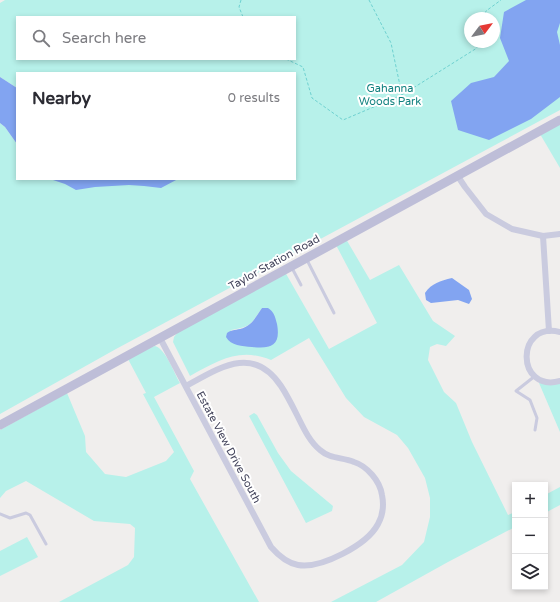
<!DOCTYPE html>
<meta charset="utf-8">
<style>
:root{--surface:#fff;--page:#f7f7f7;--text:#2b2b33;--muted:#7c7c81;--line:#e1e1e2}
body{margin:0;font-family:"Varela Round",sans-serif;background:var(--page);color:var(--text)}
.controls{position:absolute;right:12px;bottom:12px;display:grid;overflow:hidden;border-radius:0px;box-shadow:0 2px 6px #0003}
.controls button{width:36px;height:36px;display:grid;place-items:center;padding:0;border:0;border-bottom:1px solid var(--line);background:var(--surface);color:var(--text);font:20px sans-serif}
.compass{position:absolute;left:464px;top:12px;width:36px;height:36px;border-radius:50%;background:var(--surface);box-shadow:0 2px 6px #0003;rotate:58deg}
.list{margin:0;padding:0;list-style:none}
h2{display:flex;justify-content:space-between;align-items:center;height:52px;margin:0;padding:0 16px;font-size:17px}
h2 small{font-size:13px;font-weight:400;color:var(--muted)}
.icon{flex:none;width:22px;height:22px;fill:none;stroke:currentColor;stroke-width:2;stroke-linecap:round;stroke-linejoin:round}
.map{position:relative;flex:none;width:560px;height:602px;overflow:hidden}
.search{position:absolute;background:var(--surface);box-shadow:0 2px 6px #0003;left:16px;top:16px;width:280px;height:44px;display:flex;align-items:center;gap:10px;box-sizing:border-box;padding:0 14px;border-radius:0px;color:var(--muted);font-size:15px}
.panel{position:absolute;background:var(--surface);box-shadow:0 2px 6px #0003;left:16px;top:72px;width:280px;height:108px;border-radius:0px}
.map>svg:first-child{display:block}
</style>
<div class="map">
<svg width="560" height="602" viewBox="0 0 560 602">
<rect width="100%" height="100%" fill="#f0eeed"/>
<g fill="#b7f1ea" fill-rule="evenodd">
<path d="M5 0H560V110L116 349 0 414V123L5 127 17 144V179H295V73H17V88L0 77V3ZM17 17H295V59H17ZM470 18H494V42H470Z"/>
<polygon points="560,123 560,168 540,134"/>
<path d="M346 239 370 280 399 265 433 321 455 336 446 346 437 344 430 347 428 360 444 392 456 403 472 442 508 515 515 512V527L448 562 376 602H331L402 565 424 542 430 517V498L425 478 408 448 397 435 364 417 346 398 309 338 271 360C239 347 218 361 190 376L173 342 174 337 178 332 285 272 329 349 377 323 336 245ZM262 308 268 347 238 345 231 330C251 327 251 324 262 308Z"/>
<path d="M155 346C166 349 174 373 180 383L154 397 194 471 190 479 259 602H59L128 565 134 557 135 528 130 524 94 521 26 481 6 491 0 498V430L67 393 85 436 86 452 105 474 126 477 166 461 174 452 143 394 146 393 128 359 146 349Z"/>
<polygon points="539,383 551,384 560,383 560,432"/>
<polygon points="254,413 257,415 278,453 291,471 333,506 332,511 306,523 249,416"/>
<polygon points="560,487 560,505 545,513 545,495"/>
<polygon points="27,537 38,557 0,576 0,551"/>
</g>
<g fill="#82a4f1">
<polygon points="526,0 560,0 560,23 557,32 560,45 560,97 531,119 489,140 458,130 451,101 471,83 494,77 509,61 500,38 504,12"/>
<polygon points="0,77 17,88 17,144 5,127 0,123"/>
<polygon points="50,179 178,179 161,188 144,186 129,185 95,187 76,190 65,184"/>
<path d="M452 278 469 290 472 299 469 304 458 300 431 303 426 300 425 293C432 283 440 281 452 278Z"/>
<path d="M262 308H268C274 312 275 316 277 324 281 346 271 349 252 347 242 346 231 346 226 337L227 333C231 330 235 330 240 329 252 326 255 318 262 308Z"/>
</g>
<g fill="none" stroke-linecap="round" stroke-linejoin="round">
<g stroke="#6ed1d0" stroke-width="1" stroke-dasharray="3 2" stroke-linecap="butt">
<polyline points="241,0 239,7 243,17"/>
<polyline points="369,0 391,43 402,95 477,48 478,42"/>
<polyline points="484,18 486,11 501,0"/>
<polyline points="286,59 303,67 312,98 343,120 402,95"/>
</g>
<g stroke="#cacbdf" stroke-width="3">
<polyline points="307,260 334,313"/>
<polyline points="292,268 301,285"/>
<polyline points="535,376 516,391 530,400 537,418 535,430"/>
<polyline points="0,514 10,518 26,513 30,515 46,544"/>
</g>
<g stroke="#cacbdf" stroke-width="6">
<polyline points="457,175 465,187 486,214 512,229 543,236 560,234"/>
<polyline points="543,236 549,331"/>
<path d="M560 332C515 321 516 393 560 381"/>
<path d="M160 338 271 547C278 555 287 563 298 565 321 569 367 545 378 524 383 515 384 505 382 495 380 481 367 466 354 462 342 457 330 459 320 450 309 441 303 427 297 415 292 405 287 395 281 386 253 344 219 368 186 386"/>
</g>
<polyline stroke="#bebed8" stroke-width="9" points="0,425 560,120"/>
</g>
<g text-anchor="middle" stroke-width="4" stroke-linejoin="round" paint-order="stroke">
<g font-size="11" fill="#11817f" stroke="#fff">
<text x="390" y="92">Gahanna<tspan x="390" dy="13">Woods Park</tspan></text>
</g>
<g font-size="11" fill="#44455c" stroke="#fff">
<text transform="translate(274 262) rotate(-29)" y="4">Taylor Station Road</text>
<text transform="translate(229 447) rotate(62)" y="4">Estate View Drive South</text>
</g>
</g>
</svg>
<div class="controls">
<button>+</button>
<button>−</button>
<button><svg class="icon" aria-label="layers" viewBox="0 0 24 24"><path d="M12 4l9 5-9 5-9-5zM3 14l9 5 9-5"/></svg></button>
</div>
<svg class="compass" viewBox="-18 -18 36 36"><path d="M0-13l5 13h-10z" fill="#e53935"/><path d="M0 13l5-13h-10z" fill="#7c7c81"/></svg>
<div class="search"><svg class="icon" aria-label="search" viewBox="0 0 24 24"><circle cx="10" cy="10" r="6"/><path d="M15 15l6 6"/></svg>Search here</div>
<section class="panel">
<h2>Nearby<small>0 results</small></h2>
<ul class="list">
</ul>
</section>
</div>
